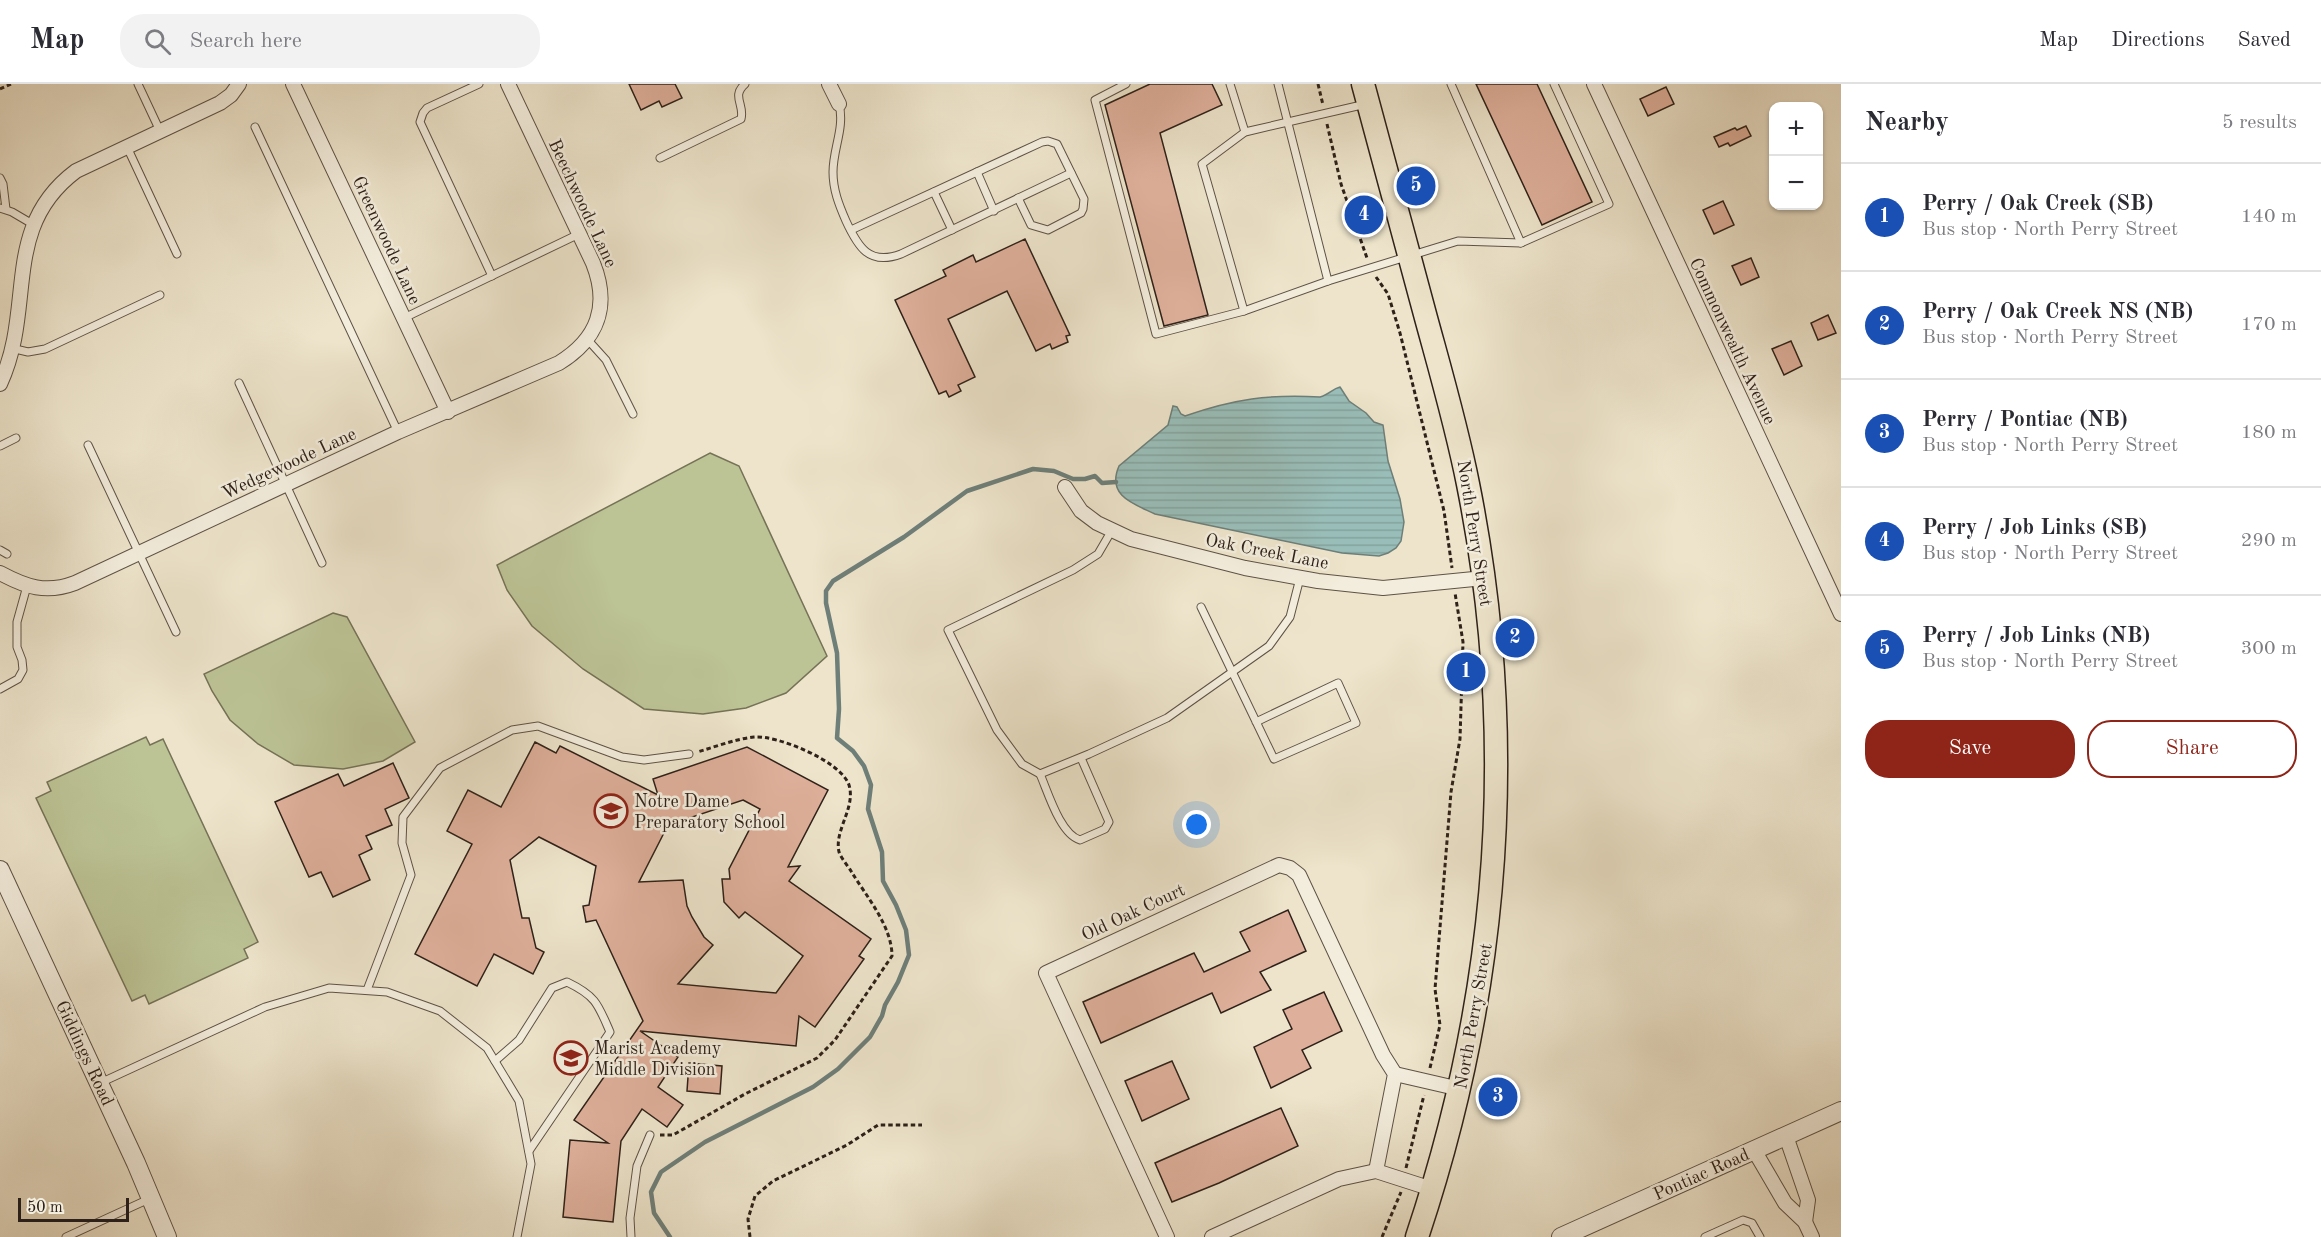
<!DOCTYPE html>
<meta charset="utf-8">
<style>
:root{--surface:#fff;--page:#f2f2f3;--text:#2b2b33;--muted:#7c7c81;--line:#e1e1e2;--accent:#8f2418}
body{margin:0;font-family:"Old Standard TT",serif;background:var(--page);color:var(--text)}
.controls{position:absolute;right:18px;top:18px;display:grid;overflow:hidden;border-radius:12px;box-shadow:0 2px 4px #0004}
.controls button{width:54px;height:54px;display:grid;place-items:center;padding:0;border:0;border-bottom:2px solid var(--line);background:var(--surface);color:var(--text);font:30px sans-serif}
.scale{position:absolute;left:18px;bottom:15px;width:111px;box-sizing:border-box;padding-left:6px;border:3px solid #2e2119;border-top:0;font-size:16px;line-height:21px;white-space:nowrap;color:#2e2119;-webkit-text-stroke:4px #f3eddd;paint-order:stroke}
.you{position:absolute;left:1197px;top:741px;width:21px;height:21px;margin:-15px;border:4px solid #fff;border-radius:50%;background:#1a73e8;box-shadow:0 0 0 9px #1a73e833}
.badge{display:grid;place-items:center;width:39px;height:39px;border-radius:50%;background:var(--accent);color:#fff;font-size:20px;font-weight:700}
.pin{position:absolute;translate:-50% -50%;border:3px solid #fff;box-shadow:0 2px 6px #0006}
.list{margin:0;padding:0;list-style:none}
h2{display:flex;justify-content:space-between;align-items:center;height:78px;margin:0;padding:0 24px;font-size:26px}
h2 small{font-size:20px;font-weight:400;color:var(--muted)}
.list li{display:grid;grid-template-columns:39px 1fr auto;gap:18px;align-items:center;box-sizing:border-box;height:108px;padding:0 24px;border-top:2px solid var(--line)}
.list b{display:block;font-size:22px;white-space:nowrap}
.list p{margin:0;font-size:20px;white-space:nowrap;color:var(--muted)}
.list em{font-size:20px;font-style:normal;color:var(--muted)}
.actions{display:flex;gap:12px;padding:18px 24px}
.actions a{flex:1;padding:14px 0;border:2px solid var(--accent);border-radius:24px;text-align:center;font-size:21px;color:var(--accent)}
.actions .main{background:var(--accent);color:#fff}
.icon{flex:none;width:33px;height:33px;fill:none;stroke:currentColor;stroke-width:2;stroke-linecap:round;stroke-linejoin:round}
.map{position:relative;flex:none;width:1841px;height:1153px;overflow:hidden}
header{display:flex;align-items:center;gap:36px;box-sizing:border-box;height:84px;padding:0 30px;background:var(--surface);border-bottom:2px solid var(--line)}
header strong{font-size:28px}
nav{display:flex;gap:33px;margin-inline-start:auto;font-size:21px}
.search{width:420px;height:54px;background:var(--page);display:flex;align-items:center;gap:15px;box-sizing:border-box;padding:0 21px;border-radius:24px;color:var(--muted);font-size:22px}
main{display:flex}
aside{flex:1;background:var(--surface)}
.map>svg:first-child{display:block}
</style>
<header>
<strong>Map</strong>
<div class="search"><svg class="icon" aria-label="search" viewBox="0 0 24 24"><circle cx="10" cy="10" r="6"/><path d="M15 15l6 6"/></svg>Search here</div>
<nav><a>Map</a><a>Directions</a><a>Saved</a></nav>
</header>
<main>
<div class="map">
<svg width="1841" height="1153" viewBox="0 0 1841 1153">
<defs>
<pattern id="water-rules" width="6" height="5" patternUnits="userSpaceOnUse" patternTransform="scale(1.5)"><rect width="6" height="5" fill="#99beb9"/><path d="M0 2.5h6" fill="none" stroke="#84a39e"/></pattern>
</defs>
<rect width="100%" height="100%" fill="#ede4cb"/>
<filter id="stains"><feTurbulence type="fractalNoise" baseFrequency=".00333" numOctaves="4"/><feColorMatrix values="0 0 0 0 .2 0 0 0 0 .09 0 0 0 0 .02 0 0 0 .5 -.17"/></filter>
<radialGradient id="worn" r=".72"><stop offset=".6" stop-color="#630" stop-opacity="0"/><stop offset="1" stop-color="#630" stop-opacity=".3"/></radialGradient>
<g fill="#bcc395" stroke="#757257" stroke-width="1.5">
<polygon points="710,369 739,382 827,572 786,609 746,624 703,630 644,625 583,585 532,542 507,506 497,481"/>
<polygon points="333,529 347,533 415,658 383,677 343,685 294,681 258,660 230,636 212,607 204,590"/>
<polygon points="146,653 150,661 163,655 258,858 244,865 248,874 149,920 145,911 132,917 36,714 51,707 47,698"/>
</g>
<path fill="url(#water-rules)" stroke="#6e7f79" stroke-width="1.5" d="M1340 303 1349 317 1366 329 1374 338 1383 341 1388 377 1400 415 1404 438 1401 457 1396 464 1388 469 1379 472 1342 469 1155 430C1134 420 1106 412 1119 382L1168 341 1173 322 1177 323 1181 330 1185 332C1234 315 1269 310 1320 313 1329 311 1332 305 1340 303Z"/>
<g fill="none" stroke-linecap="round" stroke-linejoin="round">
<polyline stroke="#6e7f79" stroke-width="4.5" points="670,1153 654,1129 651,1108 661,1088 705,1058 813,1003 838,985 870,953 882,932 885,921 898,898 909,871 906,846 896,821 883,797 882,768 868,725 871,701 864,682 853,667 837,654 839,625 837,569 826,519 826,507 833,497 904,453 967,407 1033,385 1054,387 1073,395 1085,395 1095,392 1102,399 1116,398"/>
</g>
<g fill="#deaf9a" stroke="#2e2119" stroke-width="1.5" fill-rule="evenodd">
<polygon points="629,0 675,0 682,14 662,23 659,17 641,26"/>
<polygon points="1150,0 1212,0 1222,21 1160,49 1208,231 1164,242 1105,21"/>
<polygon points="1476,0 1537,0 1592,118 1542,141"/>
<polygon points="1666,3 1674,20 1648,32 1640,15"/>
<polygon points="1746,42 1751,52 1730,62 1728,59 1719,63 1714,53 1735,44 1737,46"/>
<polygon points="1723,117 1734,141 1714,150 1703,126"/>
<polygon points="1025,155 1070,251 1066,252 1068,258 1052,265 1050,260 1036,267 1007,207 948,235 975,293 958,301 961,307 949,313 946,307 939,310 895,216 946,192 943,186 973,171 976,178"/>
<polygon points="1751,174 1759,193 1741,201 1732,182"/>
<polygon points="1828,231 1836,249 1818,256 1811,239"/>
<polygon points="1791,257 1802,282 1784,291 1772,265"/>
<path d="M535 658 556 669 560 662 658 711 653 695 747 663 828 706 788 783 800 782 789 797 871 855 859 872 864 875 815 943 799 932 796 962 640 947 678 973 658 1003 683 1021 667 1043 642 1025 621 1057 613 1138 563 1133 570 1056 608 1059 574 1036 643 937 596 836 586 838 583 822 589 821 596 782 539 753 510 776 522 834H529L536 864 544 868 533 890 494 870 477 902 415 870 472 760 447 747 468 706 501 723ZM743 716 760 725 729 785 730 795H722L724 818 739 834 745 828 803 872 776 909 678 900 713 861 704 853 692 833 687 822 683 796 639 798 668 741Z"/>
<polygon points="393,679 409,714 385,725 392,741 366,752 372,765 359,771 370,796 333,813 321,788 309,793 275,718 338,690 344,702"/>
<polygon points="1288,826 1306,867 1260,888 1271,906 1221,929 1212,909 1101,959 1083,918 1194,869 1204,888 1250,867 1240,848"/>
<polygon points="1324,908 1342,947 1302,966 1311,984 1271,1004 1254,963 1292,945 1283,926"/>
<polygon points="1172,977 1189,1015 1142,1037 1125,997"/>
<polygon points="689,979 722,982 720,1010 687,1007"/>
<polygon points="1281,1024 1298,1062 1219,1099 1172,1118 1155,1079"/>
</g>
<g fill="none" stroke-linecap="round" stroke-linejoin="round">
<g stroke="#5e5246" stroke-width="9">
<g id="service">
<polyline points="138,0 160,47"/>
<polyline points="479,0 427,24 423,29 420,38 492,192"/>
<polyline points="1126,0 1095,16 1156,250 1244,227 1202,80 1245,48 1366,20"/>
<polyline points="1230,0 1245,48"/>
<polyline points="1278,0 1328,197"/>
<polyline points="1451,0 1521,159"/>
<path d="M839 20C845 44 833 64 833 88 833 106 839 121 846 137 858 163 869 182 901 170L1071 89"/>
<polyline points="255,43 398,348"/>
<polyline points="127,63 177,170"/>
<path d="M660 74 741 35C745 21 731 12 745 0"/>
<polyline points="977,88 994,127"/>
<polyline points="0,94 3,100 6,125"/>
<polyline points="934,108 952,146"/>
<polyline points="0,124 12,128 29,138"/>
<polyline points="851,146 1042,58 1048,57 1057,60 1084,115 1083,125 1081,129 1048,146 1031,141 1018,114"/>
<polyline points="1244,227 1328,197 1458,157 1521,159 1609,120 1554,0"/>
<polyline points="404,234 579,150"/>
<polyline points="587,255 606,276 633,330"/>
<polyline points="11,264 28,268 45,265 160,211"/>
<polyline points="239,299 322,479"/>
<polyline points="88,361 176,548"/>
<polyline points="0,362 16,354"/>
<polyline points="1112,446 1098,470 1073,486 948,546 997,646 1022,680 1040,690 1089,670 1167,634 1269,562 1290,533 1300,494"/>
<polyline points="0,466 7,470"/>
<polyline points="1201,523 1274,675 1356,639 1338,599 1256,638"/>
<polyline points="0,605 18,595 23,586 22,576 17,563 17,538 27,502"/>
<path d="M1040 690C1048 708 1060 750 1080 756L1105 745 1109 738 1081 674"/>
<polyline points="367,906 411,791 402,759 403,733 440,684 512,646 538,642 622,673 644,676 689,670"/>
<path d="M495 977 519 956 552 904 567 898C596 912 598 920 610 948L529 1067"/>
<polyline points="100,999 265,923 329,904 387,908 440,927 487,964 519,1017 531,1080 517,1153"/>
<polyline points="66,1153 149,1115"/>
<polyline points="631,1153 630,1134 637,1082 650,1051"/>
<polyline points="1705,1153 1743,1136 1752,1139 1760,1153"/>
</g>
</g>
<g stroke="#5e5246" stroke-width="16">
<g id="minor">
<polyline points="293,0 448,328"/>
<polyline points="829,0 839,20"/>
<polyline points="1594,0 1841,530"/>
<path d="M0 300C36 223 0 144 76 87L220 19 231 11 239 0"/>
<polyline points="1065,403 1081,427 1097,439 1131,455 1245,484 1318,497 1383,504 1484,494"/>
<path d="M0 489C26 503 46 510 75 499L398 348 559 279C598 255 610 222 593 179L508 0"/>
<polyline points="1395,990 1460,1005"/>
<polyline points="1786,1052 1808,1116 1805,1138"/>
<polyline points="1754,1066 1785,1119 1805,1138 1812,1153"/>
<polyline points="1167,1153 1046,889 1279,781 1290,784 1299,791 1383,971 1395,990 1376,1087"/>
<polyline points="1212,1153 1339,1095 1376,1087 1432,1105"/>
</g>
</g>
<g stroke="#5e5246" stroke-width="20">
<g id="tertiary">
<polyline points="0,786 136,1079 167,1153"/>
<polyline points="1561,1153 1841,1027"/>
</g>
</g>
<g stroke="#2e2119" stroke-width="25">
<path id="primary" d="M1363 0C1384 78 1405 156 1426 234 1441 289 1457 344 1468 400 1519 655 1499 908 1417 1153"/>
</g>
<g stroke="#2e2119" stroke-width="3" stroke-dasharray="4.5 3" stroke-linecap="butt">
<polyline points="1318,0 1323,21"/>
<polyline points="0,5 11,0"/>
<polyline points="1327,40 1341,100 1367,174"/>
<polyline points="1376,193 1388,210 1400,249 1444,427 1452,484"/>
<polyline points="1430,984 1440,941 1435,905 1451,708 1460,655 1463,558 1455,509"/>
<path d="M660 1051H673L745 1010 817 974 835 956 892 872C892 842 866 812 851 787 848 782 841 774 839 768 834 746 856 724 849 701 841 677 777 651 754 653 735 655 715 663 697 668"/>
<polyline points="1406,1084 1424,1011"/>
<polyline points="750,1153 748,1135 755,1112 773,1097 847,1061 878,1041 922,1041"/>
<polyline points="1382,1153 1401,1108"/>
</g>
<use href="#service" stroke="#f3eddd" stroke-width="7"/>
<use href="#minor" stroke="#f3eddd" stroke-width="14"/>
<use href="#tertiary" stroke="#f3eddd" stroke-width="18"/>
<use href="#primary" stroke="#ede4cb" stroke-width="22"/>
</g>
<defs>
<g id="school-ring" transform="scale(1.725)"><circle r="9.5" fill="#f3eddd" stroke="#8f2418" stroke-width="1.5"/><path d="M0-5L7-2L0 1L-7-2ZM-4 1L0 2.5L4 1V4Q0 6-4 4Z" fill="#8f2418"/></g>
</defs>
<g fill-rule="evenodd">
<use href="#school-ring" x="611" y="727"/>
<use href="#school-ring" x="571" y="974"/>
</g>
<g text-anchor="middle" stroke-width="5" stroke-linejoin="round" paint-order="stroke">
<g font-size="18" fill="#2e2119" stroke="#f3eddd">
<text transform="translate(583 119) rotate(65)" y="6">Beechwoode Lane</text>
<text transform="translate(387 156) rotate(65)" y="6">Greenwoode Lane</text>
<text transform="translate(1733 257) rotate(65)" y="6">Commonwealth Avenue</text>
<text transform="translate(289 379) rotate(-25)" y="6">Wedgewoode Lane</text>
<text transform="translate(1475 449) rotate(81)" y="6">North Perry Street</text>
<text transform="translate(1267 467) rotate(11)" y="6">Oak Creek Lane</text>
<text transform="translate(1133 828) rotate(-25)" y="6">Old Oak Court</text>
<text transform="translate(1473 932) rotate(-80)" y="6">North Perry Street</text>
<text transform="translate(85 969) rotate(65)" y="6">Giddings Road</text>
<text transform="translate(1701 1090) rotate(-24)" y="6">Pontiac Road</text>
</g>
<g font-size="18" fill="#2e2119" stroke="#f3eddd" text-anchor="start">
<text x="634" y="723">Notre Dame<tspan x="634" dy="21">Preparatory School</tspan></text>
<text x="594" y="970">Marist Academy<tspan x="594" dy="21">Middle Division</tspan></text>
</g>
</g>
<rect width="100%" height="100%" filter="url(#stains)"/>
<rect width="100%" height="100%" fill="url(#worn)"/>
</svg>
<div class="controls">
<button>+</button>
<button>−</button>
</div>
<div class="scale">50 m</div>
<div class="you"></div>
<div class="pin badge" style="left:1466px;top:588px;background:#1a4fb4">1</div>
<div class="pin badge" style="left:1515px;top:554px;background:#1a4fb4">2</div>
<div class="pin badge" style="left:1498px;top:1013px;background:#1a4fb4">3</div>
<div class="pin badge" style="left:1364px;top:131px;background:#1a4fb4">4</div>
<div class="pin badge" style="left:1416px;top:102px;background:#1a4fb4">5</div>
</div>
<aside>
<h2>Nearby<small>5 results</small></h2>
<ul class="list">
<li><span class="badge" style="background:#1a4fb4">1</span><div><b>Perry / Oak Creek (SB)</b><p>Bus stop · North Perry Street</p></div><em>140 m</em></li>
<li><span class="badge" style="background:#1a4fb4">2</span><div><b>Perry / Oak Creek NS (NB)</b><p>Bus stop · North Perry Street</p></div><em>170 m</em></li>
<li><span class="badge" style="background:#1a4fb4">3</span><div><b>Perry / Pontiac (NB)</b><p>Bus stop · North Perry Street</p></div><em>180 m</em></li>
<li><span class="badge" style="background:#1a4fb4">4</span><div><b>Perry / Job Links (SB)</b><p>Bus stop · North Perry Street</p></div><em>290 m</em></li>
<li><span class="badge" style="background:#1a4fb4">5</span><div><b>Perry / Job Links (NB)</b><p>Bus stop · North Perry Street</p></div><em>300 m</em></li>
</ul>
<div class="actions"><a class="main">Save</a><a>Share</a></div>
</aside>
</main>
